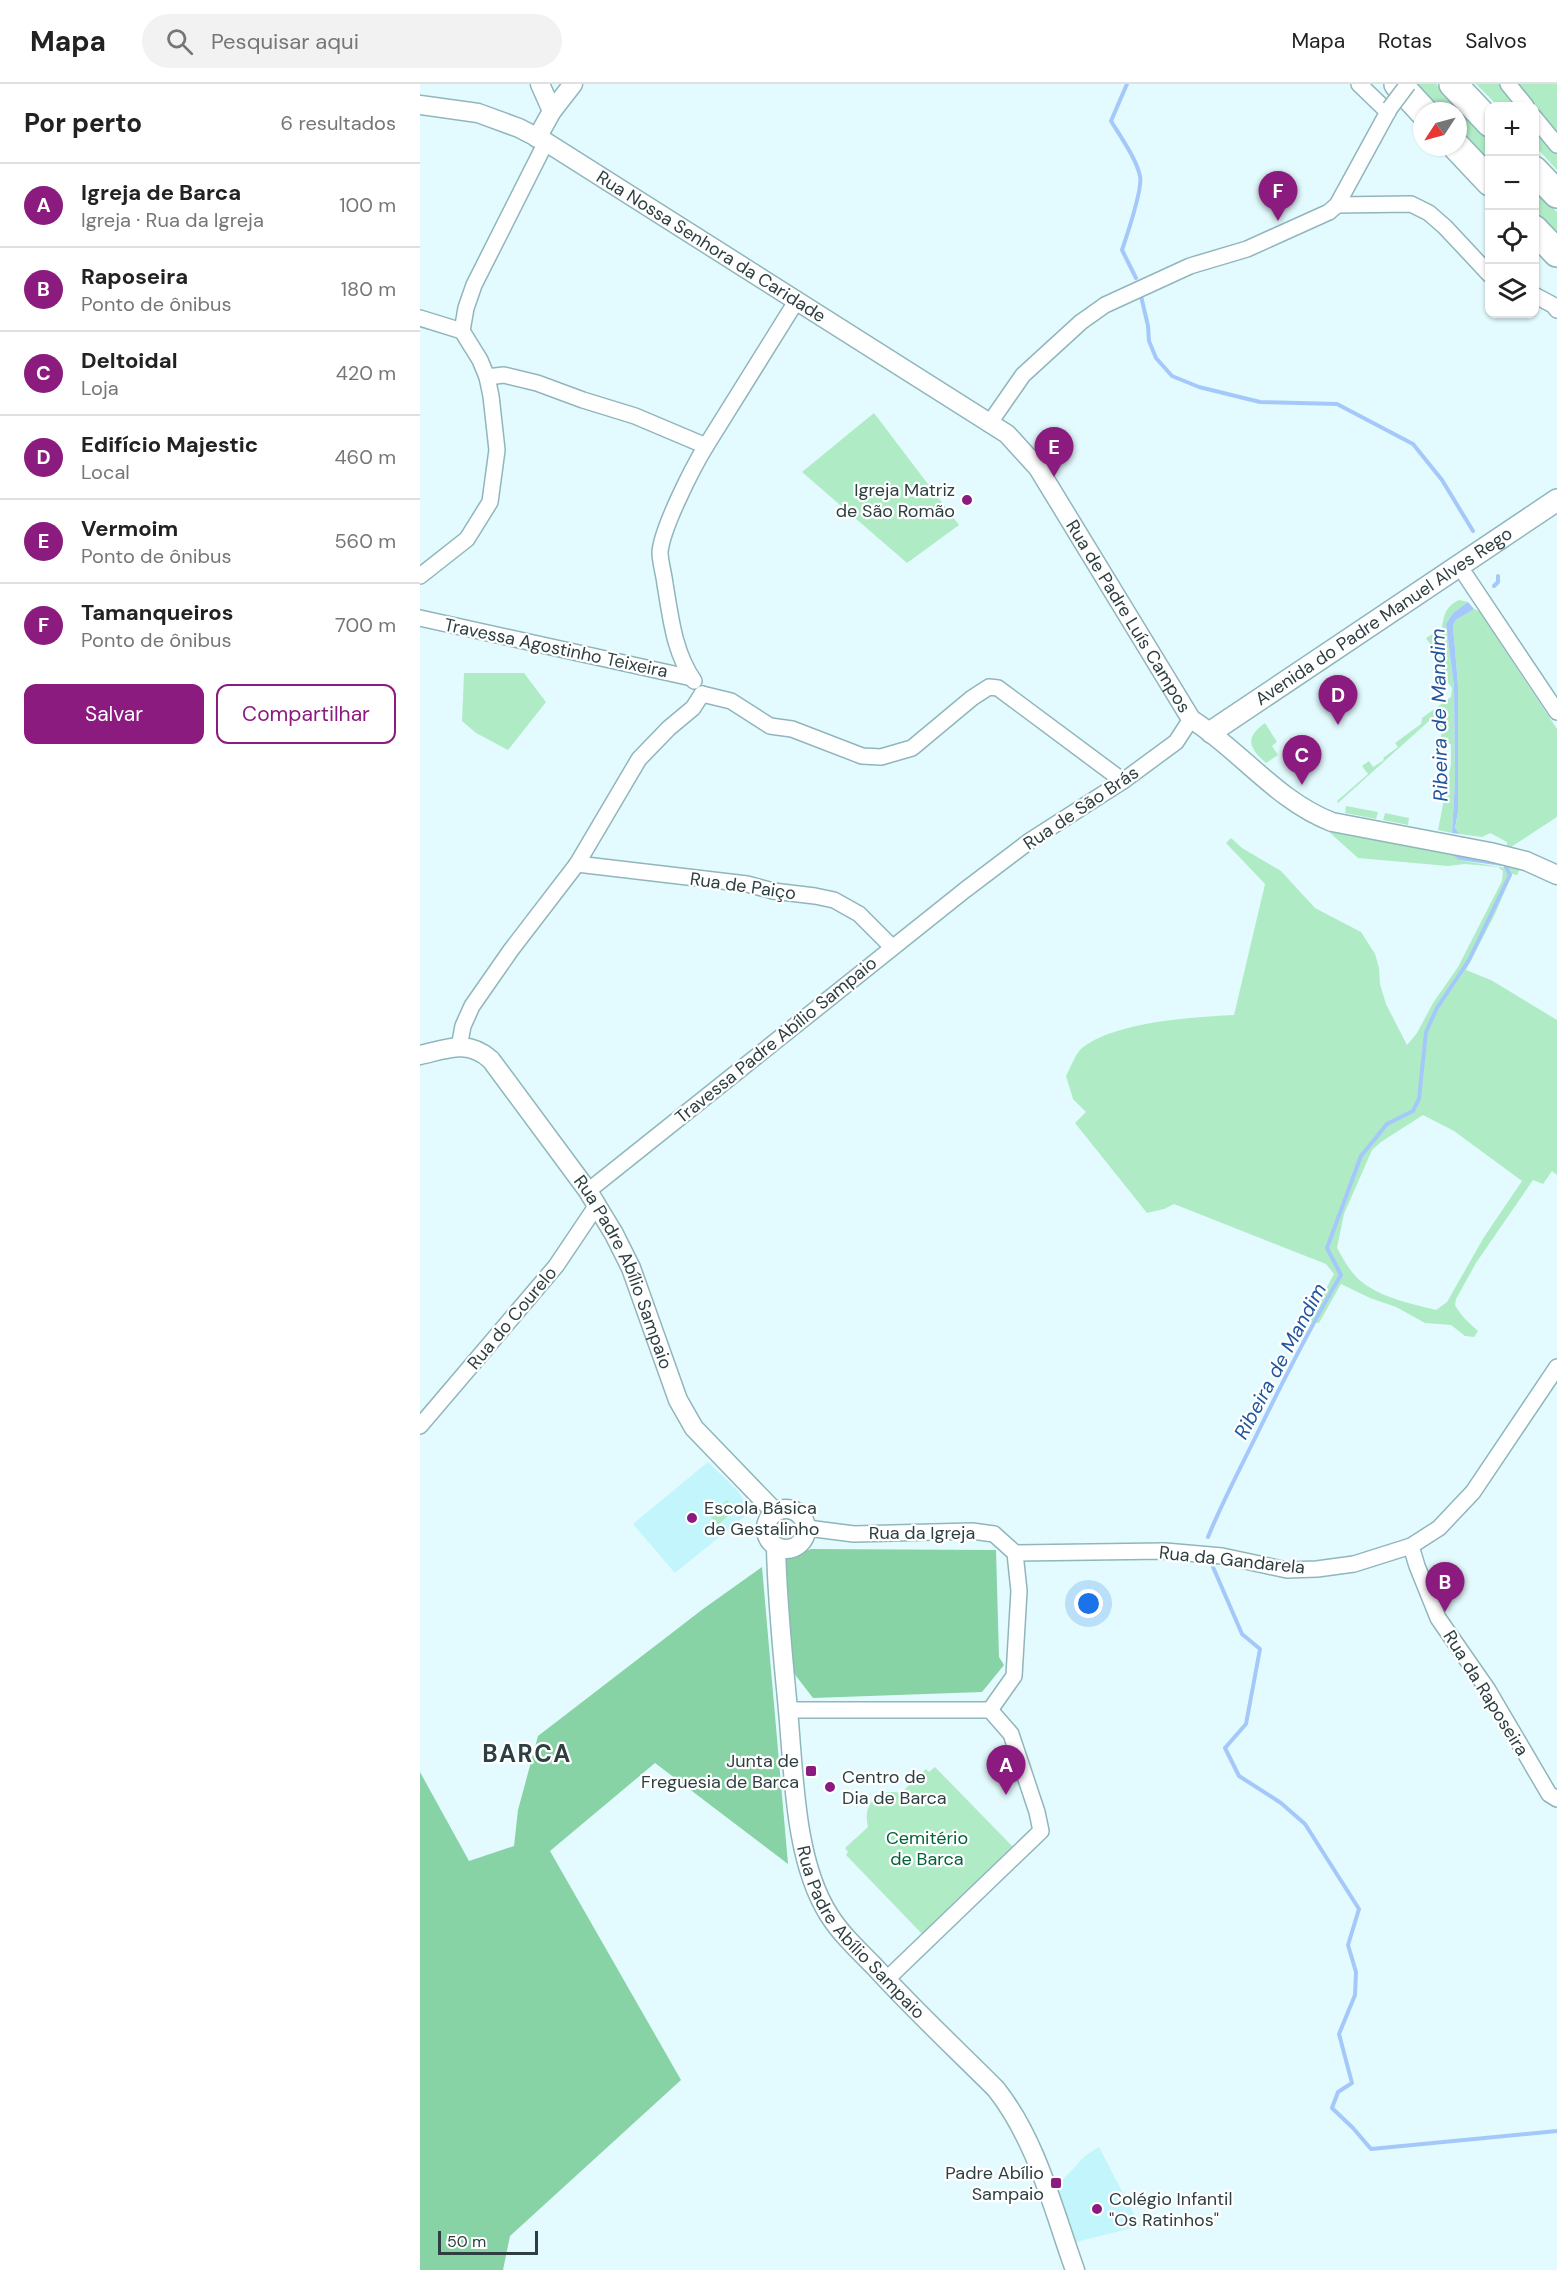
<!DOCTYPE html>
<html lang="pt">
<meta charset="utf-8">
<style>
:root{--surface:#fff;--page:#f2f2f2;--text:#222;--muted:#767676;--line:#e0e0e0;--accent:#8b1b7e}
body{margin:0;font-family:"DM Sans",sans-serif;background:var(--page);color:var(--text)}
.controls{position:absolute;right:18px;top:18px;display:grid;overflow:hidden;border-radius:12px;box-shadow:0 2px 4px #0004}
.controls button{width:54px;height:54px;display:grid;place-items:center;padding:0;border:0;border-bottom:2px solid var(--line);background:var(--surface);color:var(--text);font:30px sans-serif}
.compass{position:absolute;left:993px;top:18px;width:54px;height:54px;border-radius:50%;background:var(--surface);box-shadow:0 2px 4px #0004;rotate:234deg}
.scale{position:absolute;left:18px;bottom:15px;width:100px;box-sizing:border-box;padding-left:6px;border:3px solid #2e3f41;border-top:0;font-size:16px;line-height:21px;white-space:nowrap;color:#2e3f41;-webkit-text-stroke:4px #fff;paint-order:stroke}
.you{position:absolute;left:669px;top:1520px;width:21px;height:21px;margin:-15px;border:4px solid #fff;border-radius:50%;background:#1a73e8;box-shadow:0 0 0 9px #1a73e833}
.badge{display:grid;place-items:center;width:39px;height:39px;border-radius:50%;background:var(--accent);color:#fff;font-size:20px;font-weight:700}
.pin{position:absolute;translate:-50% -50px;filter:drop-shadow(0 2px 3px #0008)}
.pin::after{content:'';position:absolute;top:32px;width:21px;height:18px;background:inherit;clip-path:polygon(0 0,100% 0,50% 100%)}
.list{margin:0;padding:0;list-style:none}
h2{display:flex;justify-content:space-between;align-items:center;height:78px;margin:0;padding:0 24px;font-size:26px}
h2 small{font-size:20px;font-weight:400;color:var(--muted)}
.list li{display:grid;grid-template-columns:39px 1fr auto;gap:18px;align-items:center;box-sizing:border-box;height:84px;padding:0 24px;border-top:2px solid var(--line)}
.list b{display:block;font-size:22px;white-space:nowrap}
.list p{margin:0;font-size:20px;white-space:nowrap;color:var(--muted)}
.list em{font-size:20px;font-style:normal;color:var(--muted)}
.actions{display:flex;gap:12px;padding:18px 24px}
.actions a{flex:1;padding:14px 0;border:2px solid var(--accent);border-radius:12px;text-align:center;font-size:21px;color:var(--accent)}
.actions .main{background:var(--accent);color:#fff}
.icon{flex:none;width:33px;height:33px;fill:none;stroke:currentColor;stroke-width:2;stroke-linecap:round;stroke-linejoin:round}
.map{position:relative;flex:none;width:1137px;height:2186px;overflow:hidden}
header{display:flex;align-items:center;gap:36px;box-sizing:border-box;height:84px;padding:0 30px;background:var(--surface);border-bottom:2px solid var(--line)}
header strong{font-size:28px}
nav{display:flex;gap:33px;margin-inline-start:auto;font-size:21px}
.search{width:420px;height:54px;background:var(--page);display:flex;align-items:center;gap:15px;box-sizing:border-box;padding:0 21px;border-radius:33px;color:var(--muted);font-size:22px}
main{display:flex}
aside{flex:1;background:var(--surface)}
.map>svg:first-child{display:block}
</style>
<header>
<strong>Mapa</strong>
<div class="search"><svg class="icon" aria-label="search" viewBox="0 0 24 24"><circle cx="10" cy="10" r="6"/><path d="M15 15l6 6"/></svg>Pesquisar aqui</div>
<nav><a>Mapa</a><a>Rotas</a><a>Salvos</a></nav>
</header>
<main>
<aside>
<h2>Por perto<small>6 resultados</small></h2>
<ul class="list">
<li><span class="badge">A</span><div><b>Igreja de Barca</b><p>Igreja · Rua da Igreja</p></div><em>100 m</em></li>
<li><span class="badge">B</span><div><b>Raposeira</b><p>Ponto de ônibus</p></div><em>180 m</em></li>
<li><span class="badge">C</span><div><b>Deltoidal</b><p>Loja</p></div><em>420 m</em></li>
<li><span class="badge">D</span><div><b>Edifício Majestic</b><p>Local</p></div><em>460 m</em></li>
<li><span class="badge">E</span><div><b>Vermoim</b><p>Ponto de ônibus</p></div><em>560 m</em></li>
<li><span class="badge">F</span><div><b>Tamanqueiros</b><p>Ponto de ônibus</p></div><em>700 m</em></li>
</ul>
<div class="actions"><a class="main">Salvar</a><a>Compartilhar</a></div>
</aside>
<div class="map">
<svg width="1137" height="2186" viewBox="0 0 1137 2186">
<rect width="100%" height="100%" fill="#e3fbfe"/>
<g fill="#c2f5fc">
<polygon points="288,1378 317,1406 331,1427 255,1489 213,1440"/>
<polygon points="679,2063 720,2142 656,2158 637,2108 639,2100 665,2072"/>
</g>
<g fill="#afecc5" fill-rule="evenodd">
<polygon points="995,0 1016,0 1069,57 1069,79 1038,46 1038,27 1020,27"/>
<polygon points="1056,0 1082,0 1100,22 1078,22"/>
<polygon points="1096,0 1137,0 1137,52"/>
<polygon points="1114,40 1137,69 1137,86 1115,62"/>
<polygon points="1114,105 1137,128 1137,151 1115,127"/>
<polygon points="454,329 539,441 487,479 382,388"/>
<path d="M1039 516 1048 518 1033 529 1026 540 1034 602 1035 697 1032 749 1018 746 1031 680V660L1020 657 1022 646 1017 645 1019 628 918 719 917 717 948 690 942 682 949 677 953 683 964 676 963 674 978 663 975 659 1001 640 1002 634 1031 613 1032 604 1023 592 1025 590 1019 580 1022 578 1006 554 1022 544C1024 531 1025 523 1039 516Z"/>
<polygon points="1054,525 1059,527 1137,645 1137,733 1091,763 1087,762 1087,758 1070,749 1062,753 1039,750 1035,745 1038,728 1038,601 1033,541 1036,536"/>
<polygon points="44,589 104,589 126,618 88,666 56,649 42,637"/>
<path d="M845 639 857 658 852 662 858 671 846 679C829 664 824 654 845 639Z"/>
<polygon points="926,722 958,728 956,735 925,729"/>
<polygon points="965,729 989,734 988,741 963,736"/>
<path d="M909 748 1029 768 1039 776 1086 784 1088 781 1101 783 1097 791 1092 790 1075 830 1046 886 1071 896 1137 936V1091L1132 1087 1123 1100 1113 1096 1056 1179 1036 1215 1035 1221C1041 1232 1049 1239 1058 1247L1054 1253 1045 1252 1031 1241 1005 1239 976 1223 950 1214 921 1200 899 1239 888 1238 914 1190 906 1180 754 1120 744 1125 727 1129 655 1039 666 1028 653 1015 646 992C651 983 655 970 662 964 694 938 773 933 814 931L845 800 806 759 811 754 822 764 861 787 895 824 941 848 955 870 959 884 960 900 966 920 987 961 997 949 1013 919 1038 883 1082 797 1083 787 1078 783 1045 780 1028 782 938 774ZM1003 1031 1034 1047 1102 1097 1064 1153 1027 1218 1016 1226C992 1220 962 1214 942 1198 931 1190 924 1176 917 1164L924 1130 952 1066 961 1058Z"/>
<polygon points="307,1416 315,1425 298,1441 290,1432"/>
<path d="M515 1683 594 1764 504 1852 426 1771 428 1768 425 1764 448 1743C442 1720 458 1704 481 1709L506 1685 509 1688Z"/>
</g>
<g fill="#87d3a5">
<polygon points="391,1465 576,1466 579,1573 584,1581 562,1608 393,1614 373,1588 366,1474"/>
<polygon points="342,1483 368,1780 235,1679 130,1767 261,1996 90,2152 83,2186 0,2186 0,1688 49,1777 94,1762 98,1726 118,1652 283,1525"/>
</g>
<g fill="#a5c8fa">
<polygon points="1048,518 1054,525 1036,536 1033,541 1038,601 1038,728 1035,744 1039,750 1032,749 1035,697 1034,602 1026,540 1033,529"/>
<polygon points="1029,768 1085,779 1089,783 1089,785 1083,782 1039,776"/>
</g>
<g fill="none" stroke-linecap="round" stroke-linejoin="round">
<g stroke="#a5c8fa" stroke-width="4">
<path d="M707 0 691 37C700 52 716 74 720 92 723 105 707 151 702 166L716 194"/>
<polyline points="721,212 728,242 729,257 736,274 752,292 779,303 840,318 917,320 993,360 1022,396 1053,447"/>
<polyline points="1074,502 1078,498 1078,492"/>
<path d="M788 1453C803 1416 822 1381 839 1346 865 1293 891 1241 921 1191L907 1164 941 1072 967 1040 993 1027 999 1015 1006 948 1017 924 1049 876 1090 791 1086 783"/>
<polyline points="793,1483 822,1550 840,1565 826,1640 805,1664 819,1692 861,1719 885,1740 939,1825 928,1861 936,1888 935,1911 919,1950 932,1999 918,2008 912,2024 933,2044 951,2065 1137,2047"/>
</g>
<g stroke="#90b6bc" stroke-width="18">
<g id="minor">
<polyline points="939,0 968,28"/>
<polyline points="1088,0 1106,22"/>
<polyline points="1114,33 1137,61"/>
<polyline points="917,121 991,120 1009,129 1025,143 1070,191"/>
<polyline points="1114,211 1133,221 1137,226"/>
<polyline points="0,234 42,247"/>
<polyline points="67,293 84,291 117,299 163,316 215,332 286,362 377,216"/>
<polyline points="569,340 603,291 661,238 685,221 770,182 827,165 909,128 917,121 970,24"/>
<polyline points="0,492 47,455 70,418 77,366 71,312 67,293 60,276 42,247 46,224 54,201 126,58"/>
<polyline points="1046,492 1137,628"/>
<polyline points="0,534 272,594"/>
<path d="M274 597C254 568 251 535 245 500 244 490 240 478 240 468 242 444 273 383 286 362"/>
<polyline points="282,610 311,617 350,642 372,645 442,672 461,673 492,664 552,614 569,603 578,604 703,697"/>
<polyline points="157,780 327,800 353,807 395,812 414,816 439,830 472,863"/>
<polyline points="39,963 43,942 52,922 91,866 157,780 219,675 249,644 273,624 282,610"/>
<polyline points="168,1107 545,806 611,756 703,697 756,658 771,635"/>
<polyline points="0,1342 136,1182 177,1121"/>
<polyline points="387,1444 434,1450 552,1447 574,1450 595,1469 599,1507 594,1592 570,1626"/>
<polyline points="991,1462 997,1482 1018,1534 1068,1606 1129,1710 1137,1715"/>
<polyline points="595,1469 745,1467 802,1472 867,1486 897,1485 934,1480 991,1462 1019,1444 1053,1408 1137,1283"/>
<polyline points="368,1626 570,1626 591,1650 617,1728 621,1747 466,1896"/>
</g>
</g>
<g stroke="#90b6bc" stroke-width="21">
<g id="tertiary">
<polyline points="120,0 132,27"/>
<path id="s1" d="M0 21 58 29 99 44 126 58 587 350 618 384 771 635C820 666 857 717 912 738L1070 768 1106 777 1137 791"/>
<polyline points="117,54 132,27 153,0"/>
<path id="s2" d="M0 971C27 965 48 955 71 976L168 1107 194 1150 211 1184 258 1316 274 1344 355 1428"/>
<circle cx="366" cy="1445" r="20"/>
<path id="s3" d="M356 1463C357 1517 363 1572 368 1626 374 1689 374 1776 409 1831 421 1850 438 1866 454 1882 493 1925 535 1964 576 2005 617 2057 633 2125 655 2186"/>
</g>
</g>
<g stroke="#90b6bc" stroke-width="24">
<g id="secondary">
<path id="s4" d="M791 648 1137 416"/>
</g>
</g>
<g stroke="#90b6bc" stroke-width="30">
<g id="motorway">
<polyline points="978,0 1003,27"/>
<polyline points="1033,0 1070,39"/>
<polyline points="1037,63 1070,98"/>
<polyline points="1114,86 1137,110"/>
<polyline points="1114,145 1137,169"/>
</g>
</g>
<use href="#minor" stroke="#fff" stroke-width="15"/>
<use href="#tertiary" stroke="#fff" stroke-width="18"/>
<use href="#secondary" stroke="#fff" stroke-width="21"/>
<use href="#motorway" stroke="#fff" stroke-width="27"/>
<g stroke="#90b6bc" stroke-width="18" stroke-linecap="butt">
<polyline id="minor-bridge" points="970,24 988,0"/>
</g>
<use href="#minor-bridge" stroke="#fff" stroke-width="15"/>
</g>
<g fill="#8b1b7e" stroke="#fff" stroke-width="2">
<circle cx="547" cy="416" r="6"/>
<circle cx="272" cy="1434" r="6"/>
<rect x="385" y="1681" width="12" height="12" rx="3"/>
<circle cx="410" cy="1703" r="6"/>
<rect x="630" y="2093" width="12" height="12" rx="3"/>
<circle cx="677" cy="2125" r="6"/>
</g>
<g text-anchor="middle" stroke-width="4.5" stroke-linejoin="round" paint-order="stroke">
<g font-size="18" fill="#2e3f41" stroke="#fff">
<text dy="6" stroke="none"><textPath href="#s1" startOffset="328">Rua Nossa Senhora da Caridade</textPath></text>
<text dy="6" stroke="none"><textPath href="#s4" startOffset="208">Avenida do Padre Manuel Alves Rego</textPath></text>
<text dy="6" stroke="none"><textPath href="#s1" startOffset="898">Rua de Padre Luís Campos</textPath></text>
<text transform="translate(136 564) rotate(12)" y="6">Travessa Agostinho Teixeira</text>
<text transform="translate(661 724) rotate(-34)" y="6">Rua de São Brás</text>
<text transform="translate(323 802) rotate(8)" y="6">Rua de Paiço</text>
<text transform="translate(356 956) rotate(-39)" y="6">Travessa Padre Abílio Sampaio</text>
<text dy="6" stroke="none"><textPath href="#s2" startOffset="327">Rua Padre Abílio Sampaio</textPath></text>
<text transform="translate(92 1234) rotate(-50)" y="6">Rua do Courelo</text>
<text x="502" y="1455">Rua da Igreja</text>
<text transform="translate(812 1476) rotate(6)" y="6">Rua da Gandarela</text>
<text transform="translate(1066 1609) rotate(58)" y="6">Rua da Raposeira</text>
<text dy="6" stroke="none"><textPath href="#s3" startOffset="406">Rua Padre Abílio Sampaio</textPath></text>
</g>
<g font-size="18" fill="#2e3f41" stroke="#fff" text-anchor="end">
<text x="535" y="412">Igreja Matriz<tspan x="535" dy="21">de São Romão</tspan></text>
<text x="284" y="1430" text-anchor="start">Escola Básica<tspan x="284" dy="21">de Gestalinho</tspan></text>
<text x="379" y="1683">Junta de<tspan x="379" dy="21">Freguesia de Barca</tspan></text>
<text x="422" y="1699" text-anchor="start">Centro de<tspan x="422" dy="21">Dia de Barca</tspan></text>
<text x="624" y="2095">Padre Abílio<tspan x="624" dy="21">Sampaio</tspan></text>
<text x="689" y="2121" text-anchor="start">Colégio Infantil<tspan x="689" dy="21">"Os Ratinhos"</tspan></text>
</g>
<g font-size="18" fill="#02633a" stroke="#fff">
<text x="507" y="1760">Cemitério<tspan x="507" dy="21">de Barca</tspan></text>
</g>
<g font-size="20" font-style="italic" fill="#21559e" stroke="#fff">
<text transform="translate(1019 631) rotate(-91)" y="7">Ribeira de Mandim</text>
<text transform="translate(860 1277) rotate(-62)" y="7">Ribeira de Mandim</text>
</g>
<g font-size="24" font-weight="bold" letter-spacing="1.5" fill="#2e3f41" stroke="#fff">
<text x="107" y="1678">BARCA</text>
</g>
</g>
</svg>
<div class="controls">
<button>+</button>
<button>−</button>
<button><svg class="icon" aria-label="locate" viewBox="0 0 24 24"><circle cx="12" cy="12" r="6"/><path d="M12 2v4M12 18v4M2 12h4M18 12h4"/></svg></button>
<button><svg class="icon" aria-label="layers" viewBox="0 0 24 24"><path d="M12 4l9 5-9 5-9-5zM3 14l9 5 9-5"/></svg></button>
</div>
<svg class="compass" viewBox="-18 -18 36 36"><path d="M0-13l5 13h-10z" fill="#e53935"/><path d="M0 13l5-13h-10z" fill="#767676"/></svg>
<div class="scale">50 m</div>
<div class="you"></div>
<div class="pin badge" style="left:586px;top:1711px">A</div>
<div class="pin badge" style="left:1025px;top:1528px">B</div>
<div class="pin badge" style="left:882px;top:701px">C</div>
<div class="pin badge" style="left:918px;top:641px">D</div>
<div class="pin badge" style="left:634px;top:393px">E</div>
<div class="pin badge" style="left:858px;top:137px">F</div>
</div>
</main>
